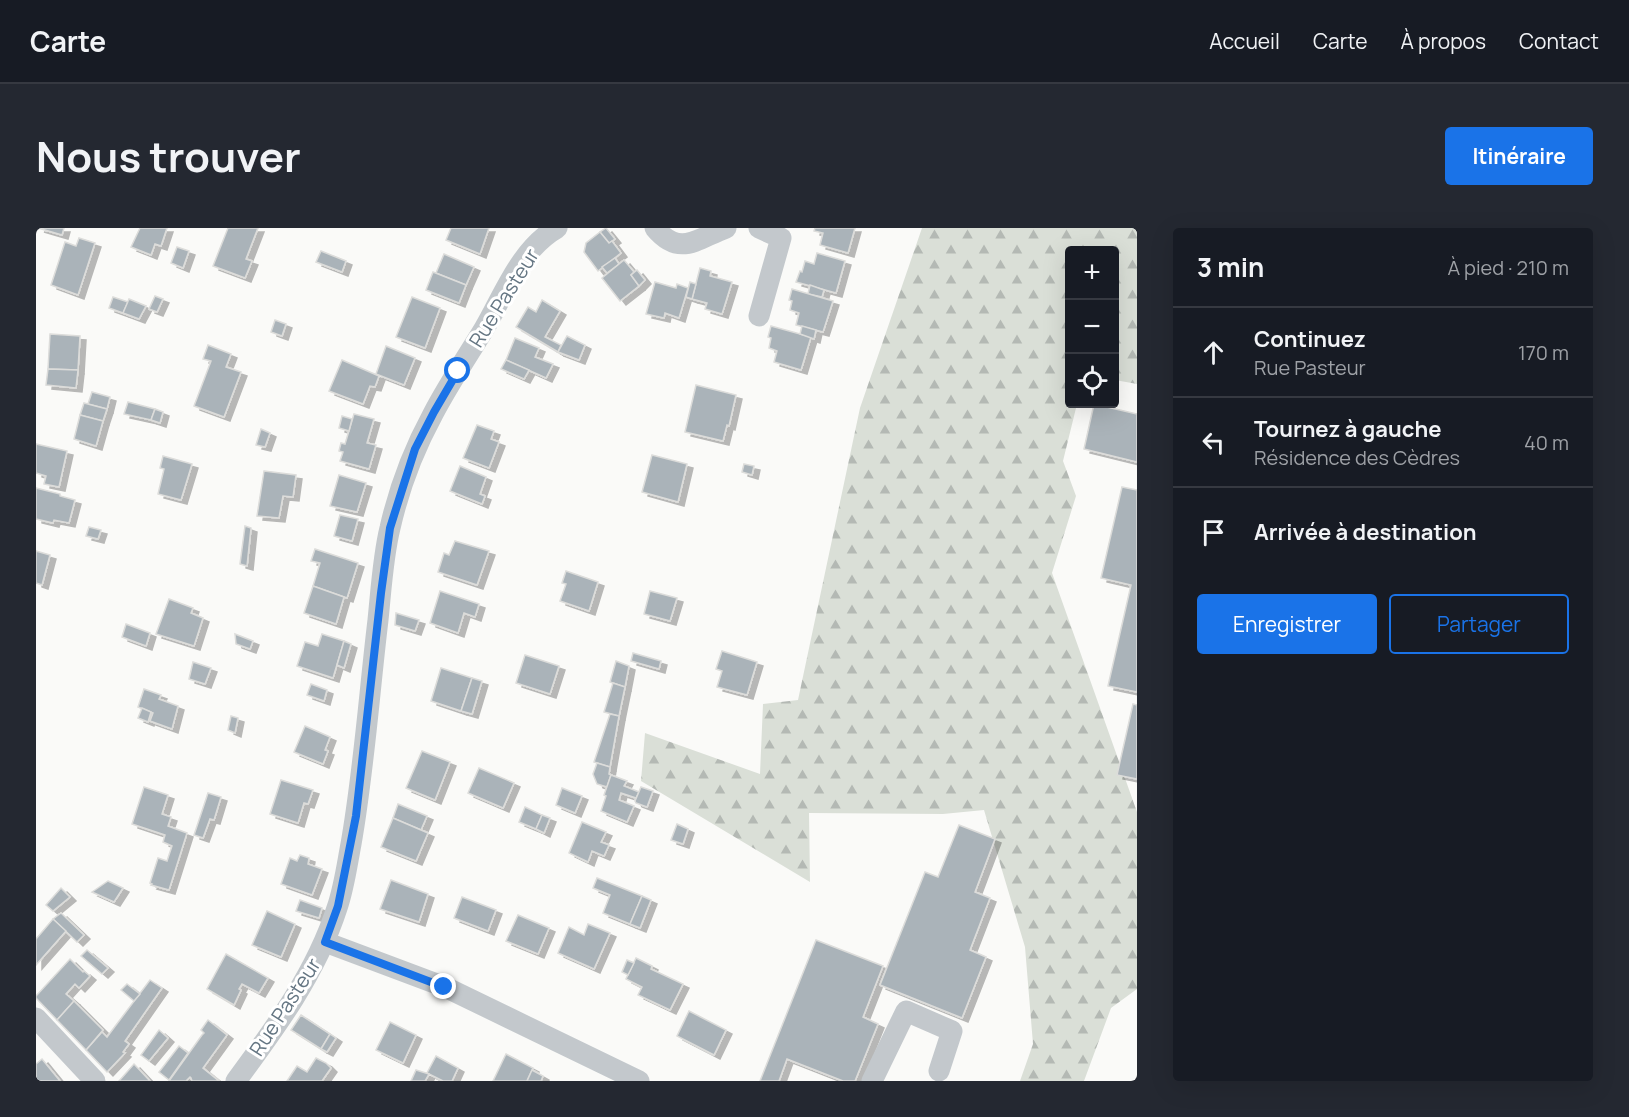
<!DOCTYPE html>
<html lang="fr">
<meta charset="utf-8">
<style>
:root{--surface:#171b24;--page:#242831;--text:#f1f3f6;--muted:#9ea1a6;--line:#363941;--accent:#1a73e8}
body{margin:0;font-family:Manrope,sans-serif;background:var(--page);color:var(--text)}
.controls{position:absolute;right:18px;top:18px;display:grid;overflow:hidden;border-radius:6px;box-shadow:0 6px 24px #0002}
.controls button{width:54px;height:54px;display:grid;place-items:center;padding:0;border:0;border-bottom:2px solid var(--line);background:var(--surface);color:var(--text);font:30px sans-serif}
.stop{position:absolute;width:18px;height:18px;margin:-14px;border:4px solid #1a73e8;border-radius:50%;background:#fff}
.stop.end{background:#1a73e8;border-color:#fff;box-shadow:0 2px 6px #0008}
.list{margin:0;padding:0;list-style:none}
h2{display:flex;justify-content:space-between;align-items:center;height:78px;margin:0;padding:0 24px;font-size:26px}
h2 small{font-size:20px;font-weight:400;color:var(--muted)}
.list li{display:grid;grid-template-columns:39px 1fr auto;gap:18px;align-items:center;box-sizing:border-box;height:90px;padding:0 24px;border-top:2px solid var(--line)}
.list b{display:block;font-size:22px;white-space:nowrap}
.list p{margin:0;font-size:20px;white-space:nowrap;color:var(--muted)}
.list em{font-size:20px;font-style:normal;color:var(--muted)}
.actions{display:flex;gap:12px;padding:18px 24px}
.actions a{flex:1;padding:14px 0;border:2px solid var(--accent);border-radius:6px;text-align:center;font-size:21px;color:var(--accent)}
.actions .main{background:var(--accent);color:#fff}
.icon{flex:none;width:33px;height:33px;fill:none;stroke:currentColor;stroke-width:2;stroke-linecap:round;stroke-linejoin:round}
.map{position:relative;flex:none;width:1101px;height:853px;overflow:hidden;border-radius:6px}
header{display:flex;align-items:center;gap:36px;box-sizing:border-box;height:84px;padding:0 30px;background:var(--surface);border-bottom:2px solid var(--line)}
header strong{font-size:28px}
nav{display:flex;gap:33px;margin-inline-start:auto;font-size:21px}
.intro{display:flex;align-items:center;justify-content:space-between;box-sizing:border-box;height:144px;padding:0 36px}
h1{margin:0;font-size:42px}
.button{padding:15px 27px;border-radius:6px;background:var(--accent);color:#fff;font-size:21px;font-weight:700}
main{display:flex;gap:36px;padding:0 36px}
aside{flex:1;background:var(--surface);border-radius:6px;box-shadow:0 6px 24px #0002}
.map>svg:first-child{display:block}
</style>
<header>
<strong>Carte</strong>
<nav><a>Accueil</a><a>Carte</a><a>À propos</a><a>Contact</a></nav>
</header>
<div class="intro"><h1>Nous trouver</h1><a class="button">Itinéraire</a></div>
<main>
<div class="map">
<svg width="1101" height="853" viewBox="0 0 1101 853">
<defs>
<pattern id="forest-firs" width="22" height="20" patternUnits="userSpaceOnUse" patternTransform="scale(1.5)"><rect width="22" height="20" fill="#dadfd7"/><path d="M5 1l3.5 6h-7zM16 11l3.5 6h-7z" fill="#b4b9b4"/></pattern>
<filter id="shadow"><feDropShadow dx="6" dy="4" stdDeviation="0" flood-color="#0004"/></filter>
</defs>
<rect width="100%" height="100%" fill="#fafaf8"/>
<polygon fill="url(#forest-firs)" points="886,0 1101,0 1101,156 1079,152 1078,22 1034,22 1034,176 1041,176 1027,233 1040,268 1016,345 1101,584 1101,761 1075,780 1048,853 984,853 997,816 989,719 948,582 907,586 773,585 774,654 605,553 609,505 724,546 727,476 762,472 824,180"/>
<g fill="#aab3b9" stroke="#dcdcda" stroke-width="1.5" filter="url(#shadow)">
<polygon points="2,0 28,0 26,7"/>
<polygon points="104,0 131,0 125,18 119,16 115,27 95,19"/>
<polygon points="192,0 222,0 210,31 216,33 209,50 177,38"/>
<polygon points="415,0 453,0 444,26 410,12"/>
<polygon points="570,0 579,11 573,15 564,4"/>
<polygon points="779,0 819,0 812,25 784,17 787,5 778,3"/>
<polygon points="564,4 573,15 576,13 585,25 562,43 548,24 550,15"/>
<polygon points="43,10 59,15 42,67 15,57 29,14 40,18"/>
<polygon points="141,19 153,23 147,40 135,35"/>
<polygon points="285,23 310,33 306,44 280,34"/>
<polygon points="781,25 809,33 800,65 760,54 764,43 766,44 769,33 778,36"/>
<polygon points="408,26 438,39 430,57 400,45"/>
<polygon points="579,30 583,36 571,45 566,39"/>
<polygon points="588,32 598,44 595,47 603,58 584,73 566,50"/>
<polygon points="664,40 675,43 674,48 696,54 686,86 669,81 671,75 656,71"/>
<polygon points="601,42 609,52 603,58 595,47"/>
<polygon points="397,44 430,57 423,75 390,62"/>
<polygon points="619,54 640,60 641,56 652,60 643,90 629,85 628,90 610,86"/>
<polygon points="654,54 660,56 656,71 650,69"/>
<polygon points="774,57 788,62 786,69 772,66"/>
<polygon points="756,61 797,73 787,104 760,97 763,85 754,82 756,73 753,72"/>
<polygon points="119,68 127,71 121,84 113,81"/>
<polygon points="77,69 92,74 87,85 73,80"/>
<polygon points="376,69 404,80 389,120 360,109"/>
<polygon points="93,71 110,78 103,91 87,85"/>
<polygon points="506,72 524,83 509,109 525,117 522,124 480,99 492,79 500,84"/>
<polygon points="239,92 250,96 246,108 235,104"/>
<polygon points="735,98 775,109 765,142 738,134 741,123 733,120 735,110 732,109"/>
<polygon points="766,98 780,102 778,111 764,106"/>
<polygon points="14,106 44,108 42,142 12,141"/>
<polygon points="531,108 549,117 543,132 522,124"/>
<polygon points="479,110 503,120 499,129 517,136 510,150 470,132"/>
<polygon points="172,117 195,126 190,139 205,144 188,189 158,178 175,133 167,131"/>
<polygon points="350,118 379,130 368,157 340,146"/>
<polygon points="306,132 343,148 339,159 334,158 327,176 293,163"/>
<polygon points="470,132 493,142 488,151 465,141"/>
<polygon points="12,141 42,142 40,160 10,157"/>
<polygon points="660,157 700,167 693,198 691,197 687,213 649,204"/>
<polygon points="56,164 74,169 71,181 52,176"/>
<polygon points="92,174 119,181 115,192 88,186"/>
<polygon points="48,175 71,181 67,193 44,187"/>
<polygon points="1058,176 1101,186 1101,234 1048,221"/>
<polygon points="119,181 127,184 124,195 115,192"/>
<polygon points="318,186 338,191 331,215 340,217 333,241 304,233 307,224 303,223 305,215 309,216"/>
<polygon points="44,187 67,193 60,218 38,211"/>
<polygon points="306,188 316,191 313,203 303,200"/>
<polygon points="441,197 458,203 455,211 463,214 453,240 427,230"/>
<polygon points="225,201 234,205 229,219 220,217"/>
<polygon points="0,216 31,223 23,259 8,256 10,248 0,245"/>
<polygon points="616,227 651,236 642,274 606,264"/>
<polygon points="127,228 156,236 145,272 122,266 128,241 124,240"/>
<polygon points="708,236 718,238 716,247 706,244"/>
<polygon points="424,238 450,249 444,266 449,268 446,276 414,263"/>
<polygon points="228,243 260,247 257,269 247,268 243,290 221,288"/>
<polygon points="303,247 330,255 321,284 294,278"/>
<polygon points="1086,259 1101,262 1101,464 1072,458 1095,357 1065,350"/>
<polygon points="0,260 24,266 24,268 39,272 33,295 18,292 17,295 0,291"/>
<polygon points="304,287 322,291 316,313 298,308"/>
<polygon points="209,298 215,300 211,338 204,336"/>
<polygon points="53,299 65,302 62,311 50,308"/>
<polygon points="419,313 453,323 441,357 402,344 408,325 413,327"/>
<polygon points="279,321 322,335 311,370 277,358 284,335 275,333"/>
<polygon points="0,323 14,327 6,357 0,355"/>
<polygon points="530,343 562,354 553,383 524,373 530,356 526,355"/>
<polygon points="277,358 308,369 300,396 268,385"/>
<polygon points="404,363 443,376 439,389 428,385 422,405 394,395"/>
<polygon points="614,363 641,370 634,393 608,386"/>
<polygon points="133,371 157,380 155,385 167,390 158,418 120,406"/>
<polygon points="360,385 383,392 379,403 359,397"/>
<polygon points="90,396 114,405 110,418 86,409"/>
<polygon points="199,406 217,413 214,421 200,416"/>
<polygon points="286,406 308,413 297,450 261,438 269,414 282,418"/>
<polygon points="308,413 315,416 308,440 301,437"/>
<polygon points="686,423 721,434 711,467 681,459 686,443 680,441"/>
<polygon points="597,425 625,433 623,441 595,433"/>
<polygon points="489,427 523,438 514,466 480,455"/>
<polygon points="580,433 593,438 589,459 574,454"/>
<polygon points="157,434 175,440 169,456 153,451"/>
<polygon points="405,440 436,450 425,483 395,473"/>
<polygon points="436,450 446,453 436,486 425,483"/>
<polygon points="577,455 589,459 583,488 568,484"/>
<polygon points="275,456 291,462 288,473 271,467"/>
<polygon points="108,461 125,467 123,471 142,478 136,501 114,493 117,485 102,479"/>
<polygon points="1097,476 1101,477 1101,551 1081,547"/>
<polygon points="106,480 115,484 112,494 102,490"/>
<polygon points="574,486 583,488 574,539 558,534"/>
<polygon points="195,488 202,490 199,505 192,502"/>
<polygon points="269,498 294,509 289,522 292,523 287,536 258,524"/>
<polygon points="386,523 414,534 399,572 370,560"/>
<polygon points="561,535 574,539 573,546 575,547 571,559 561,556 557,546"/>
<polygon points="443,540 478,555 467,580 432,565"/>
<polygon points="575,547 591,553 588,558 603,564 600,570 585,565 583,572 598,578 591,594 565,583 570,568 568,567"/>
<polygon points="245,552 277,562 272,576 268,575 262,595 234,586"/>
<polygon points="108,559 132,567 126,586 135,589 132,598 151,605 133,662 115,657 116,656 114,655 122,630 131,633 136,618 127,614 129,607 96,596"/>
<polygon points="605,559 617,563 611,579 600,575 599,573"/>
<polygon points="526,560 546,568 539,585 520,577"/>
<polygon points="172,565 185,569 178,592 174,591 167,610 158,607"/>
<polygon points="362,576 391,588 385,602 357,590"/>
<polygon points="489,579 506,587 500,601 483,594"/>
<polygon points="506,587 514,590 508,605 500,601"/>
<polygon points="357,590 392,605 380,633 345,619"/>
<polygon points="546,594 570,604 565,614 573,617 568,628 556,623 552,634 533,625"/>
<polygon points="641,596 652,601 647,616 635,612"/>
<polygon points="923,597 959,611 939,664 954,670 934,722 950,729 926,790 844,757 889,644 902,649"/>
<polygon points="264,627 273,630 272,636 286,641 276,667 245,656 254,630 261,633"/>
<polygon points="561,650 606,668 594,696 567,685 574,667 557,660"/>
<polygon points="355,652 392,666 383,694 344,681"/>
<polygon points="72,653 87,660 78,674 56,664"/>
<polygon points="25,660 34,669 17,683 10,677"/>
<polygon points="606,668 615,672 604,700 594,696"/>
<polygon points="426,669 460,682 452,703 418,690"/>
<polygon points="264,672 286,680 283,690 260,683"/>
<polygon points="231,683 259,696 245,729 216,717"/>
<polygon points="25,685 48,707 41,714 17,691"/>
<polygon points="482,687 513,700 502,726 470,713"/>
<polygon points="17,691 30,703 0,737 0,711"/>
<polygon points="552,696 574,705 558,741 522,725 533,699 548,707"/>
<polygon points="780,712 847,738 827,789 842,796 819,853 807,853 751,831 743,853 724,853"/>
<polygon points="51,722 72,740 66,746 45,728"/>
<polygon points="190,726 232,750 223,765 206,756 203,761 205,762 198,777 171,761"/>
<polygon points="600,730 616,738 615,741 647,756 634,782 602,767 606,759 590,751"/>
<polygon points="34,731 47,744 48,743 54,748 43,760 39,756 30,766 38,773 21,792 0,770 0,768"/>
<polygon points="591,732 598,735 592,747 586,744"/>
<polygon points="114,752 126,760 89,813 93,816 87,824 89,825 71,844 50,822 66,804 71,809"/>
<polygon points="91,756 104,766 98,773 85,762"/>
<polygon points="38,773 67,802 50,822 21,792"/>
<polygon points="653,783 690,802 678,827 641,808"/>
<polygon points="265,787 294,806 285,821 255,802"/>
<polygon points="172,792 191,807 167,840 183,853 156,853 155,850 154,849 150,853 133,853 166,807 168,805 165,802"/>
<polygon points="354,794 380,807 367,835 340,822"/>
<polygon points="123,802 132,810 113,833 105,827"/>
<polygon points="294,806 300,810 291,824 285,821"/>
<polygon points="143,818 152,825 133,852 123,844"/>
<polygon points="470,826 497,840 491,853 457,853"/>
<polygon points="400,828 422,840 416,853 407,853 391,845"/>
<polygon points="280,830 290,835 295,840 286,853 251,853 261,838 271,844"/>
<polygon points="6,831 24,853 0,853 0,836"/>
<polygon points="98,836 114,853 83,853"/>
<polygon points="380,842 393,846 389,853 375,853"/>
<polygon points="496,842 507,848 505,853 491,853"/>
</g>
<g fill="none" stroke-linecap="round" stroke-linejoin="round">
<g stroke="#c3c8cc" stroke-width="21">
<path d="M619 0C644 30 662 10 690 0"/>
<polyline points="723,88 745,10 723,0"/>
<polyline points="289,714 409,759 603,853"/>
<polyline points="0,790 59,853"/>
<path d="M200 853C240 799 280 745 301 680 308 660 311 637 315 616 328 542 333 467 342 392 345 363 347 328 354 300 363 260 378 221 397 186 412 157 431 129 448 101 468 67 484 21 521 0"/>
<polyline points="836,853 870,783 916,803 903,843"/>
</g>
</g>
<g fill="none" stroke-linecap="round" stroke-linejoin="round">
<polyline stroke="#1a73e8" stroke-width="8" points="408,759 289,714 302,678 320,588 345,365 354,300 379,221 398,184 422,143"/>
</g>
<g text-anchor="middle" stroke-width="6" stroke-linejoin="round" paint-order="stroke">
<g font-size="20" fill="#657683" stroke="#fff">
<text transform="translate(468 70) rotate(-58)" y="7">Rue Pasteur</text>
<text transform="translate(249 779) rotate(-57)" y="7">Rue Pasteur</text>
</g>
</g>
</svg>
<div class="controls">
<button>+</button>
<button>−</button>
<button><svg class="icon" aria-label="locate" viewBox="0 0 24 24"><circle cx="12" cy="12" r="6"/><path d="M12 2v4M12 18v4M2 12h4M18 12h4"/></svg></button>
</div>
<div class="stop" style="left:422px;top:143px"></div>
<div class="stop end" style="left:408px;top:759px"></div>
</div>
<aside>
<h2>3 min<small>À pied · 210 m</small></h2>
<ul class="list">
<li><svg class="icon" aria-label="ahead" viewBox="0 0 24 24"><path d="M12 20V5M6 11l6-6 6 6"/></svg><div><b>Continuez</b><p>Rue Pasteur</p></div><em>170 m</em></li>
<li><svg class="icon" aria-label="left" viewBox="0 0 24 24"><path d="M17 20v-9H6M10 6l-5 5 5 5"/></svg><div><b>Tournez à gauche</b><p>Résidence des Cèdres</p></div><em>40 m</em></li>
<li><svg class="icon" aria-label="arrive" viewBox="0 0 24 24"><path d="M6 21V4h12l-3 4 3 4H6"/></svg><div><b>Arrivée à destination</b></div></li>
</ul>
<div class="actions"><a class="main">Enregistrer</a><a>Partager</a></div>
</aside>
</main>
